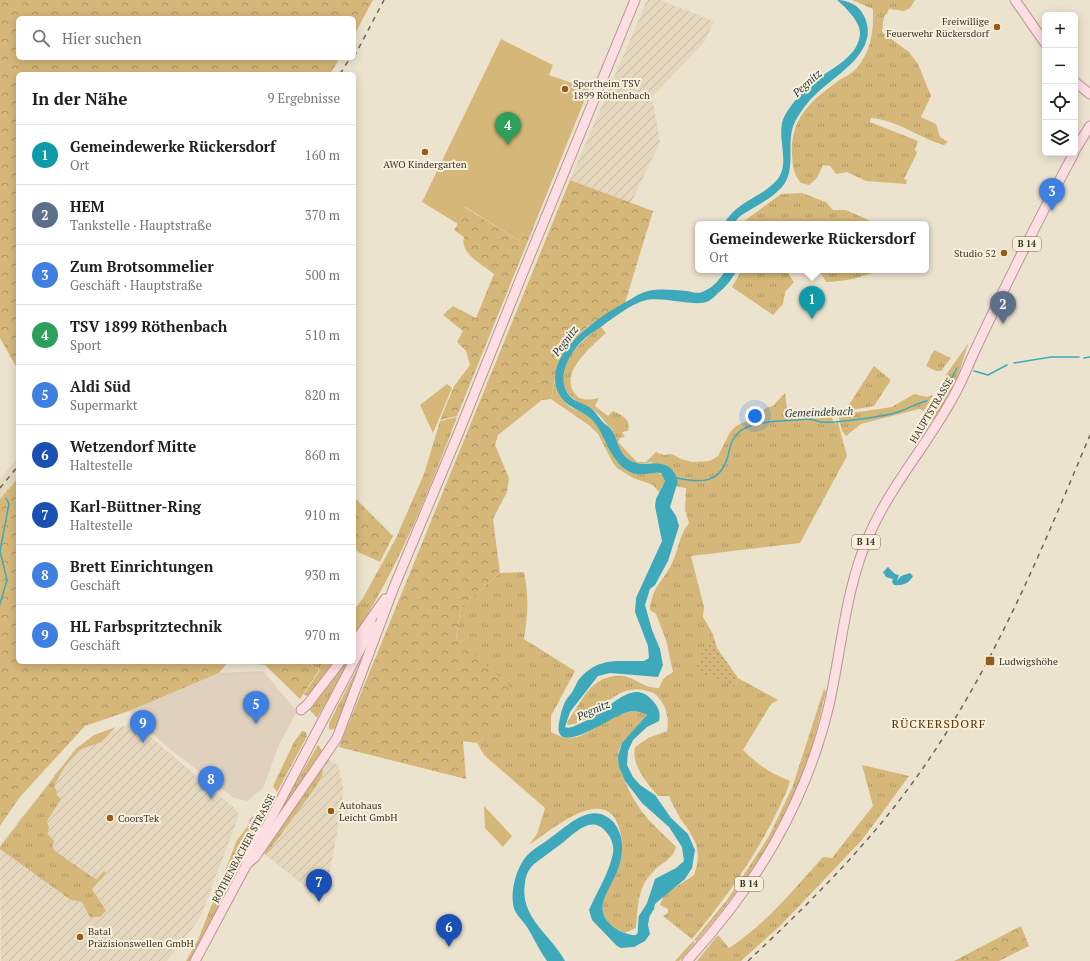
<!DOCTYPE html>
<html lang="de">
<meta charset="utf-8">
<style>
:root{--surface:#fff;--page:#f2f2f2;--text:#202124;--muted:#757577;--line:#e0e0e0;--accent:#b45309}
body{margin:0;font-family:"PT Serif",serif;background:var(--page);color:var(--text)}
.controls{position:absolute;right:12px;top:12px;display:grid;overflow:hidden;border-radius:6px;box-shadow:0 2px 10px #0003}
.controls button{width:36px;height:36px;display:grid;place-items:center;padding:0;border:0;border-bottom:1px solid var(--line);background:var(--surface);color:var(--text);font:20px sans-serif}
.you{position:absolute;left:755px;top:416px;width:14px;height:14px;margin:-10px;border:3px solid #fff;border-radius:50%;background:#1a73e8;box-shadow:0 0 0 6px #1a73e833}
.badge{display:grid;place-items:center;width:26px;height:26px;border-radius:50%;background:var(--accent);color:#fff;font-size:13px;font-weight:700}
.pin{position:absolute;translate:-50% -33px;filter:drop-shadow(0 1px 2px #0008)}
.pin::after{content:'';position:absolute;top:21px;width:14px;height:12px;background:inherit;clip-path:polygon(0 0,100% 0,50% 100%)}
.popup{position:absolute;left:695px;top:221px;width:234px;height:52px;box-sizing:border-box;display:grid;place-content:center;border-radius:6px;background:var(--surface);filter:drop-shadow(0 1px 3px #0005);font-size:13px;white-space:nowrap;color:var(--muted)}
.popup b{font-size:15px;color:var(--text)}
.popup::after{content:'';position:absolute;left:50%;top:100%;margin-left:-8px;border:8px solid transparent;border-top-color:var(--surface)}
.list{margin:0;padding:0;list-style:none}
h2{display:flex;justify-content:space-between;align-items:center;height:52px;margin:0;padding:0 16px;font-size:17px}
h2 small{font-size:13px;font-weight:400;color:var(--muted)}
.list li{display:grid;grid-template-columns:26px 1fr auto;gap:12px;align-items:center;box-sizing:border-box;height:60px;padding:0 16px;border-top:1px solid var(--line)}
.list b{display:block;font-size:15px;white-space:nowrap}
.list p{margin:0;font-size:13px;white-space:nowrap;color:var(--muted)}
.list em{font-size:13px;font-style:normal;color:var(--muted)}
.icon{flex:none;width:22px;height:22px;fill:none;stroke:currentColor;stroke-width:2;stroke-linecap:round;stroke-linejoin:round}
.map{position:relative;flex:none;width:1090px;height:961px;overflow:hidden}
.search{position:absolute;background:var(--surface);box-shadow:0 2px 10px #0003;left:16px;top:16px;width:340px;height:44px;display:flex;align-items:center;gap:10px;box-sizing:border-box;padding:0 14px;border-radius:6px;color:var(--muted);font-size:15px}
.panel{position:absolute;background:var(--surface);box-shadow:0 2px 10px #0003;left:16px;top:72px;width:340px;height:592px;border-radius:6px}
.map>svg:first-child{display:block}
</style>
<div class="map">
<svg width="1090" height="961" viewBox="0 0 1090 961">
<defs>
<pattern id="industrial-furrows" width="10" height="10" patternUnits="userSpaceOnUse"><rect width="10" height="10" fill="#e4d7bd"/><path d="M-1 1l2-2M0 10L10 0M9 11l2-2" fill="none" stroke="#c4b9a3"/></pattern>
<pattern id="grass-tufts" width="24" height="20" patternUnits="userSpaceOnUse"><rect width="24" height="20" fill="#d5b879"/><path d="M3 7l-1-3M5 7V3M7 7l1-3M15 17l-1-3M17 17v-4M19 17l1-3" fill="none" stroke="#ae9664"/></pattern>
<pattern id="forest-crowns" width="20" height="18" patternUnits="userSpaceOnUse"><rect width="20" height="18" fill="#d5b879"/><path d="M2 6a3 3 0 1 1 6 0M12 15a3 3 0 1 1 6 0" fill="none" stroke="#ae9664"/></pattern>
<pattern id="garden-dots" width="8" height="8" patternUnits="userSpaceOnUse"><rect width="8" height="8" fill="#d5b879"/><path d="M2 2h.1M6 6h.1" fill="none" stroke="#ae9664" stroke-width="1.8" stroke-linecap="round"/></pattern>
</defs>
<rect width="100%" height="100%" fill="#ece3cf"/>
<polygon fill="#dfd1be" points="263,671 294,708 296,713 279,745 263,788 247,801 234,798 166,746 129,711 219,673"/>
<g fill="url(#industrial-furrows)">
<polygon points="647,0 660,0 714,21 705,41 652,97 660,142 631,203 570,180"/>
<polygon points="133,722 235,809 239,815 200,918 167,961 1,961 0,845 76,748"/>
<polygon points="330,760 338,765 340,773 343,787 342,806 330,871 318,897 266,855 315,788 324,762"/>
</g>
<polygon fill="#e4d7bd" points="18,457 18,478 0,499 0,479"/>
<g fill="url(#grass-tufts)">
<path d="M852 0H915L910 8 904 11 889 9 887 14 884 16 882 32 909 52 918 64 931 96 921 117 936 124 940 137 948 142 944 145C919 138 897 120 871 118L870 122 918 141 915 150 917 153 904 179 907 180 906 184 866 181 847 172 836 174 830 166 823 165 817 178 809 185 801 183C793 174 793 167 792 155 790 118 811 101 838 81 844 77 851 74 856 69 871 51 874 31 873 9Z"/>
<polygon points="802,193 826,202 833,210 846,210 877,224 740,224 781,194"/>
<polygon points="742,270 786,270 794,282 785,292 783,304 773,315 732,287"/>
<path d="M819 270H880C864 277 843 282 826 282Z"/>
<path d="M601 327 606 333C592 346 557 374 576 395 581 401 592 400 599 398L595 406 608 416 613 411C623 416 631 419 628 431L622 432 625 437 620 438 618 442 637 462H646L656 452 664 455 672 454 681 459 692 462 710 461 718 456 730 432 736 426 757 416 766 408 773 406 785 393 788 416H827L831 417 836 425 837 419 847 456 800 543 691 556 704 607 703 617 713 634 711 638 735 687 738 678 778 700 771 704 743 750C757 764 771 774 790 781 786 795 779 807 773 820 751 863 723 902 692 939L663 916 668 913V909L660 905 664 895 694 875C703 849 695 839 680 818 676 811 672 803 669 796H658C647 783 631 765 635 747L648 738 667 731C669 718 667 707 658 697 654 692 650 692 644 690 611 683 597 723 568 725L567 722C582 703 588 679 615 676 618 676 624 675 627 677 640 681 644 688 659 688L663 679 673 672 666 640 656 614 650 610C652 586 663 582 672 563 679 549 679 535 689 523L685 510 686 488 675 486 678 481 651 462C635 466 624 462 618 445 616 440 614 432 611 428 607 424 604 421 601 417 593 407 581 406 573 398 545 375 580 340 601 327Z"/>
<polygon points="968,344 956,383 935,419 929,421 928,415 944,386 945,376"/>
<polygon points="934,350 951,358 941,371 936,371 926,366"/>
<polygon points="874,366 891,380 874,406 845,411"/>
<path d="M556 377C557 386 562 401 570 407 577 411 586 412 592 418 607 432 608 457 625 469 640 479 661 464 665 481L659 492 653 485 633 478 617 468 613 463 598 434 590 426 551 399Z"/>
<polygon points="914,394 927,397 933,395 924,411 919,409 861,424 846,436 842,431 838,415 892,407"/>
<path d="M457 417C429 492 398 568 354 636V610L363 598 396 538 424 474 440 421Z"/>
<path d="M524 572C529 597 528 614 524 639L575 671 551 716V732C556 734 561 737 566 738 594 741 615 699 647 715 640 728 625 735 619 750 614 766 634 802 644 814 653 826 666 836 676 847 673 860 660 863 652 873 637 888 638 909 636 928L624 933C616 928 605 923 603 912 600 896 613 884 618 870 623 856 624 839 618 825 603 784 549 832 529 845L537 834 545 808 484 755 477 743 484 738 456 639 461 607 500 573Z"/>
<polygon points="313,662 335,662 310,693 306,696 304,694 320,670 311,664"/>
<polygon points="344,662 350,662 317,718 310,710"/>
<polygon points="357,669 359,669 338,728 329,730 329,723"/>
<path d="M824 689 826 692 823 703C818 726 812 749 804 771 778 841 732 901 683 957L679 961H675L693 941 695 943 696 941 694 940 727 900 768 838 792 788Z"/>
<polygon points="116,727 101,742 79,750 64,768 54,786 57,791 56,794 61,799 47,821 49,828 47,833 54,841 52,847 55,851 92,877 97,879 104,871 106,873 92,889 106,911 100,917 90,917 82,902 71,900 0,849 0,847 76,749 94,735"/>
<polygon points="302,731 306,732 307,736 277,792 273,786 294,742"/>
<polygon points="318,745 323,752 286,805 284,803"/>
<polygon points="324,762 322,776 315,788 266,855 261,850"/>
<path d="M862 765 909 776 862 840 781 925 741 961H697L718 935 729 948C766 924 794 889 823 857L832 858 873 806Z"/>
<polygon points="248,826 253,829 251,840 244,856 191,961 186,961 198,940 237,840"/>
</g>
<g fill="url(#forest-crowns)">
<polygon points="0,0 373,0 354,35 354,18 18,18 18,58 340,58 330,74 18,74 18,370 0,338"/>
<path d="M570 180 653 211 625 303 587 327 569 347 557 368 551 399 542 400 498 435 495 445 509 478 507 492 493 519 500 573 461 607 456 638 509 685C506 711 500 728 477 743L463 741 466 779 339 747Z"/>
<path d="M464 207 520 241 531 218 536 221 457 416 440 420 454 386 470 365 466 351 457 342 463 331 443 315 453 306 476 318 494 274C483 265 459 253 464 237L454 230 458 224 450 219Z"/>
<polygon points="18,478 18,662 228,662 219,673 129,711 85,726 19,798 0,826 0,499"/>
<polygon points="354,497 393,536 380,562 358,552 354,547"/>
<polygon points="235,662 308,662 319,670 300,699 265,665"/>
<polygon points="1021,926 1029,946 999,961 954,961"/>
</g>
<g fill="#d5b879">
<polygon points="501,39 553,65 549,75 589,89 536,221 531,219 520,241 465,207 450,219 422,202"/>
<polygon points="447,384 452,388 433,433 420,405"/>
<polygon points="484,806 512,836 503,847 485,828"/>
</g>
<polygon fill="url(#garden-dots)" points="713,634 717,648 738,678 735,687 693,669"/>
<g fill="#3ea9bb">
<path d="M837 0C848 0 859 5 864 16 881 51 837 74 816 94 808 101 802 110 797 118 783 140 799 169 781 188 770 200 752 208 739 217L733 224H724C737 201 761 198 777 180 792 162 774 134 785 115 791 105 800 94 808 87 824 71 858 60 860 34 861 22 845 7 837 0Z"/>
<path d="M726 270H737C732 279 726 287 718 293 715 296 712 299 709 301 693 308 662 295 643 301 627 306 606 324 592 333 573 345 550 380 573 399 577 402 584 404 589 407 596 411 599 419 605 424 607 426 609 426 610 428 618 437 617 451 628 459 645 472 668 451 678 481L670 507 676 516 679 526 668 561 655 585 650 589 645 605 652 630 660 649 663 665 658 677 610 673 598 676 570 712 565 727C570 729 574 726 579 724 586 721 592 718 598 714 613 704 634 680 651 699 658 706 661 712 659 721L647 727 633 740 628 751 627 765 633 777 640 785 655 795 671 818 688 834 695 850 692 868 685 879 656 903 650 913 648 925 650 934 645 941 634 947 621 948 617 946 592 920 589 910C597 891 609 874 613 853 614 846 612 839 607 833 592 813 575 833 561 844 552 851 543 857 534 864 528 870 526 875 525 883 519 917 551 935 565 961H547C539 950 534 938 527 927 522 919 514 914 513 904 511 889 516 870 525 858 531 850 541 845 549 839 564 829 587 804 607 817 614 821 617 826 620 834 624 845 622 860 617 872 609 892 590 910 615 928 621 932 630 936 638 935L642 930 645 909 655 879 676 868 684 861 682 847 669 827 642 803 625 781 619 767 618 756 622 743 647 715C640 711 632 710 624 713 613 716 552 760 559 723 561 713 563 702 570 695 575 689 576 682 581 677 601 656 619 662 644 661L649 658 648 646 635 612 636 598 662 541 655 506 656 499 665 481 661 473C652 472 646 475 637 474 616 471 608 445 599 429 588 409 571 412 561 397 536 359 597 318 624 303 632 299 639 293 648 291 660 288 675 290 687 291 692 292 698 294 702 292 713 288 720 279 726 270Z"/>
<path d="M888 567 895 574 899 575 897 581 901 576 910 573 913 576C909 584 901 586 894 585L892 582 893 579 886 577 883 572Z"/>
</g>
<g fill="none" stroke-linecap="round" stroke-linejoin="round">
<g stroke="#3ea9bb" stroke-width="1.5">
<polyline points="1084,358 1090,357"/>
<polyline points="1014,363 1051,357 1079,357"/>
<polyline points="974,371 988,375 1007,365"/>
<polyline points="937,402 945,391 957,368"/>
<path d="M677 478C701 483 720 484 728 456 730 447 731 439 739 432 754 419 787 422 807 419 813 419 816 421 822 422 832 424 887 416 898 412 908 409 916 403 927 401"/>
<polyline points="0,604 7,580 0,551 9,504 6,498"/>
</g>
<polyline stroke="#3ea9bb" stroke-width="9" points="640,937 642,935 643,918 650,907"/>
<g stroke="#b79596" stroke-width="11">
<g id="major">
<polyline points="1015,0 1045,43"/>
<polyline points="1075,82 1090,94"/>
<polyline points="1075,150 1090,126"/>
<polyline points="354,643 385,599"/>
<polyline points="301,710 307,705 340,662"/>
<polyline points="256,847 373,625"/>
<polyline points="247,864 255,857 337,738 394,587 459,432 522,275 635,0"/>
<path d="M247 864C245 849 264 837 255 822"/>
<polyline points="195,961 249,860"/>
<path d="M687 961C756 885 805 806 829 705 842 648 845 588 870 533 893 481 934 437 959 386 966 372 971 358 978 344 1008 280 1040 216 1074 153"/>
</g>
</g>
<use href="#major" stroke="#fddee2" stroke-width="9"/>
<g stroke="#6a665a" stroke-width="1.5" stroke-dasharray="5 5" stroke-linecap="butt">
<polyline points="354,57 384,0"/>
<polyline points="340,74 350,58"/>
<polyline points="0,488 18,466"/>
<path d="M748 961C800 912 851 862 895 806 982 695 1036 564 1090 435"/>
</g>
</g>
<g fill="#955c19" stroke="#f9f0dc" stroke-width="1.5">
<circle cx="997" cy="27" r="4"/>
<circle cx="565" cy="89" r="4"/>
<circle cx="425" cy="152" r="4"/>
<circle cx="1004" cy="253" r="4"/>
<rect x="985" y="656" width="10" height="10" rx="2"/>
<circle cx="331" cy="811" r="4"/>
<circle cx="110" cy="818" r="4"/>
<circle cx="80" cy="937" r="4"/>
</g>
<g text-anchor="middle" stroke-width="4" stroke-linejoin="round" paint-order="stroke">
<g fill="#f9f0dc" stroke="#726d62" stroke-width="1">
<rect x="1013" y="237" width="28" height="14" rx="3"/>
<rect x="852" y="535" width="28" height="14" rx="3"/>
<rect x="735" y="877" width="28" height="14" rx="3"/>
</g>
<g font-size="9" font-weight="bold" fill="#38352d">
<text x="1027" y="247">B 14</text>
<text x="866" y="545">B 14</text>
<text x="749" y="887">B 14</text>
</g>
<g font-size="10" fill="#38352d" stroke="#f9f0dc" text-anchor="start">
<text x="989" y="25" text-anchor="end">Freiwillige<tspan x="989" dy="12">Feuerwehr Rückersdorf</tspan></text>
<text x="573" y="87">Sportheim TSV<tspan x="573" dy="12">1899 Röthenbach</tspan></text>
<text x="425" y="168" text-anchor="middle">AWO Kindergarten</text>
<text x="996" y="257" text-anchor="end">Studio 52</text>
<text x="999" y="665">Ludwigshöhe</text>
<text x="339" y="809">Autohaus<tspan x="339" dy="12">Leicht GmbH</tspan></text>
<text x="118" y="822">CoorsTek</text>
<text x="88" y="935">Batal<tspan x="88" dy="12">Präzisionswellen GmbH</tspan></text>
</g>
<g font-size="10" fill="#38352d" stroke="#f9f0dc">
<text transform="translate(931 410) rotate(-59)" y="4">HAUPTSTRASSE</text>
<text transform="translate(243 848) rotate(-62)" y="4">RÖTHENBACHER STRASSE</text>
</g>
<g font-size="11" font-style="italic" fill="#233b40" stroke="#f9f0dc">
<text transform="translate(807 83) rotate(-42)" y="4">Pegnitz</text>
<text transform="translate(565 341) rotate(-53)" y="4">Pegnitz</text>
<text transform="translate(819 412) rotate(-2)" y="4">Gemeindebach</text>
<text transform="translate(593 710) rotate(-24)" y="4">Pegnitz</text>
</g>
<g font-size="12" letter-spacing="1" fill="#583100" stroke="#f9f0dc">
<text x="939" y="728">RÜCKERSDORF</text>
</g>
</g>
</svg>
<div class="controls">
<button>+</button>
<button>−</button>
<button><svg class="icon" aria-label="locate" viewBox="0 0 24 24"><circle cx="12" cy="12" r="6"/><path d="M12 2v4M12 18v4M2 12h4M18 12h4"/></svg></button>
<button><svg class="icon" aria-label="layers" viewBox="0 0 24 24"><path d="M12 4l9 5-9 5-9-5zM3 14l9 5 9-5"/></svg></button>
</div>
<div class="you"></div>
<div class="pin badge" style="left:812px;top:319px;background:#0f9aa8">1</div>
<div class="popup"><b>Gemeindewerke Rückersdorf</b>Ort</div>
<div class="pin badge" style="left:1003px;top:324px;background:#5c6f8a">2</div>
<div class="pin badge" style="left:1052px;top:211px;background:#3f7fe0">3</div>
<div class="pin badge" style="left:508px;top:145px;background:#2e9e5b">4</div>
<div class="pin badge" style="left:256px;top:724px;background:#3f7fe0">5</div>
<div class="pin badge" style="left:449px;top:947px;background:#1a4fb4">6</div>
<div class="pin badge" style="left:319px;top:902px;background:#1a4fb4">7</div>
<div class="pin badge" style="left:211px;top:799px;background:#3f7fe0">8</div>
<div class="pin badge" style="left:143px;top:743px;background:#3f7fe0">9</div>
<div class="search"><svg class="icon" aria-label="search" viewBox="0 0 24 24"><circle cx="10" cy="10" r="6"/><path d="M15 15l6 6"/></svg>Hier suchen</div>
<section class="panel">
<h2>In der Nähe<small>9 Ergebnisse</small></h2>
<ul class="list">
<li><span class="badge" style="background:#0f9aa8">1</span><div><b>Gemeindewerke Rückersdorf</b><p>Ort</p></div><em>160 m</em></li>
<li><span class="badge" style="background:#5c6f8a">2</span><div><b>HEM</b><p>Tankstelle · Hauptstraße</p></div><em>370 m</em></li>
<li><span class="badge" style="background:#3f7fe0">3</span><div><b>Zum Brotsommelier</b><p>Geschäft · Hauptstraße</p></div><em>500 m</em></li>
<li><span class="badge" style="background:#2e9e5b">4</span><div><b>TSV 1899 Röthenbach</b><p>Sport</p></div><em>510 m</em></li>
<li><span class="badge" style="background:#3f7fe0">5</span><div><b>Aldi Süd</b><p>Supermarkt</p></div><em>820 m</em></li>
<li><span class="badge" style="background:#1a4fb4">6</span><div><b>Wetzendorf Mitte</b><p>Haltestelle</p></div><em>860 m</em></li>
<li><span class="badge" style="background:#1a4fb4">7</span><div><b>Karl-Büttner-Ring</b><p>Haltestelle</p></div><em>910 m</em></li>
<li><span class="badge" style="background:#3f7fe0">8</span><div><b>Brett Einrichtungen</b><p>Geschäft</p></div><em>930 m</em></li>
<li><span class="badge" style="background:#3f7fe0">9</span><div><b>HL Farbspritztechnik</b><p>Geschäft</p></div><em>970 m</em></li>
</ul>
</section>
</div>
